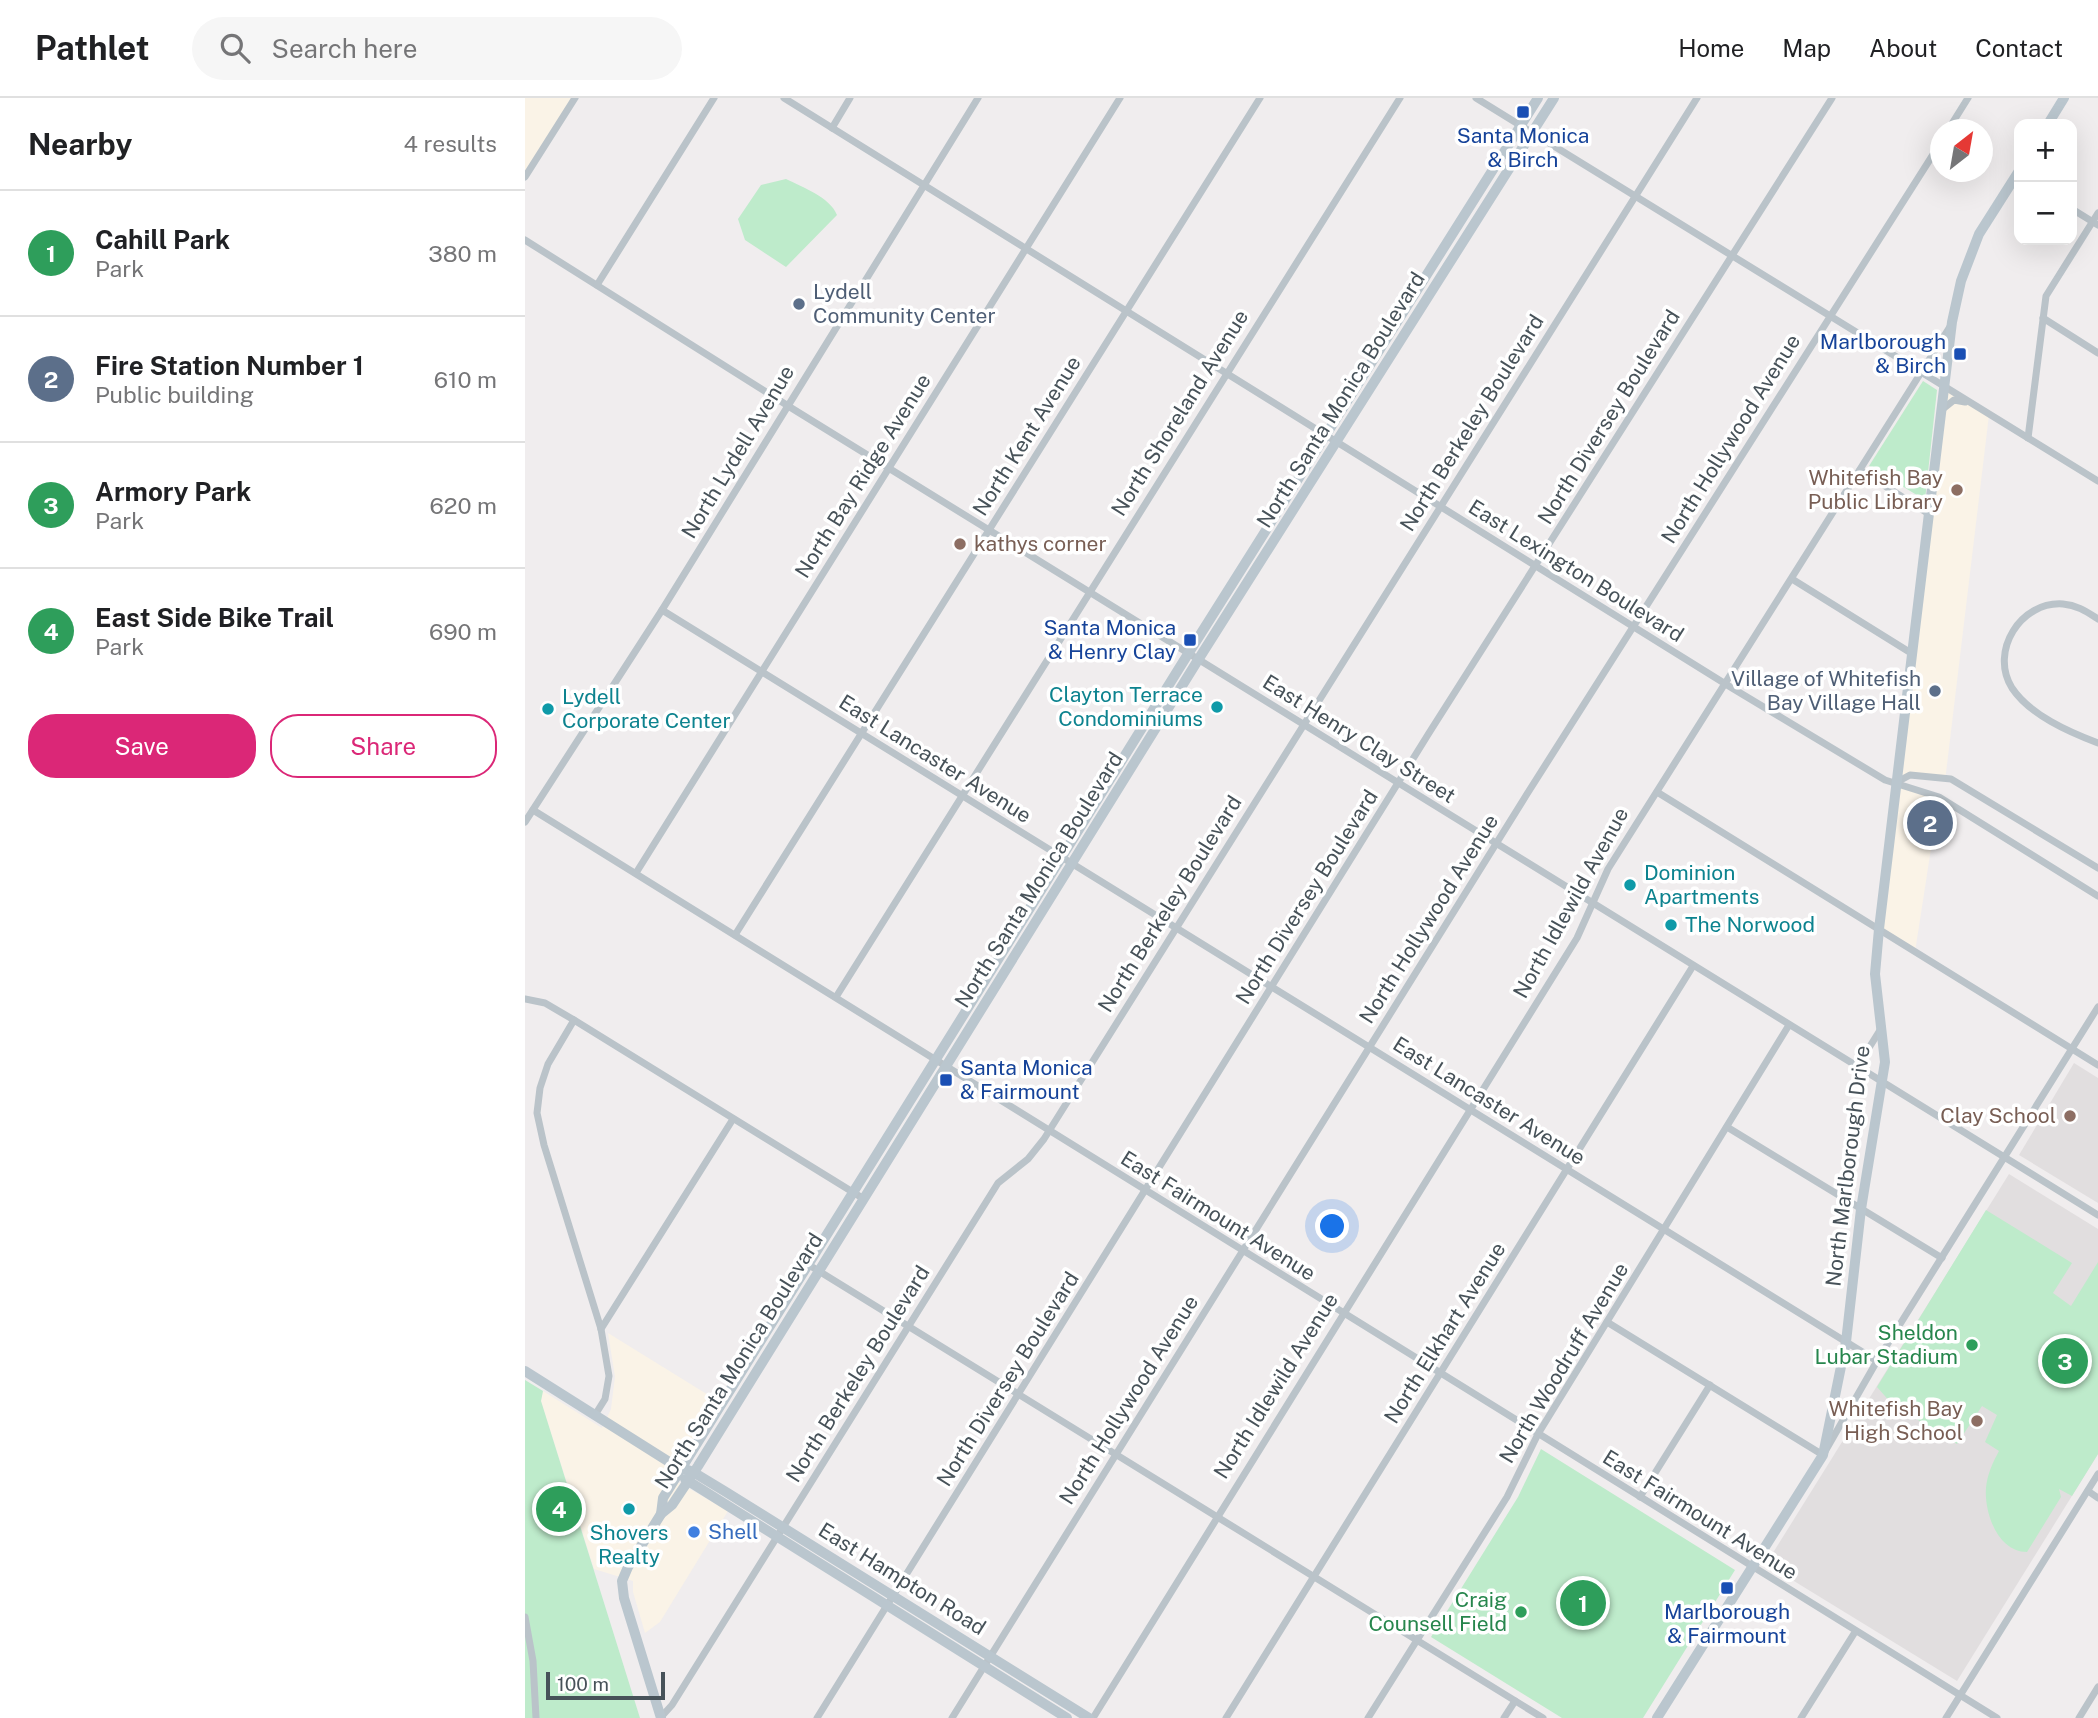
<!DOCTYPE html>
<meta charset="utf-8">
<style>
:root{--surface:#fff;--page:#f6f6f6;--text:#202124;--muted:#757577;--line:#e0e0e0;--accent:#db2777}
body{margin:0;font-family:"Public Sans",sans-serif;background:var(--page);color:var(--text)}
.controls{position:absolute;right:21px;top:21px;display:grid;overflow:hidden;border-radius:14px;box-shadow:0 7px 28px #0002}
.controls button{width:63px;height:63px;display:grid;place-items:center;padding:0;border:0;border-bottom:2px solid var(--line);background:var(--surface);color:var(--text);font:35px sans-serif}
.compass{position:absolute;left:1405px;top:21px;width:63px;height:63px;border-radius:50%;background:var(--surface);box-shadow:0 7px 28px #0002;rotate:31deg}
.scale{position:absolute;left:21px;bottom:18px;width:119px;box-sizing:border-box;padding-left:7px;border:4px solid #475259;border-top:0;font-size:19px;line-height:24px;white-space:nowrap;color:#475259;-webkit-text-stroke:5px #fff;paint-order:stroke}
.you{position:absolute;left:808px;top:1129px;width:24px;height:24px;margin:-18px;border:5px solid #fff;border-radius:50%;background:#1a73e8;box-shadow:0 0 0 10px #1a73e833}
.badge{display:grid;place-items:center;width:46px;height:46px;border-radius:50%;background:var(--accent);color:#fff;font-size:23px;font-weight:700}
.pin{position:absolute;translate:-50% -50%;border:4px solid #fff;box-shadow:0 2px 7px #0006}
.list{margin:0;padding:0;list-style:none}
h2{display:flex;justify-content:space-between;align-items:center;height:91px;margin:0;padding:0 28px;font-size:30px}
h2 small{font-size:23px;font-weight:400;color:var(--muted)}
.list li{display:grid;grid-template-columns:46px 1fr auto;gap:21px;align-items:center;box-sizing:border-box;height:126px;padding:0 28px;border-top:2px solid var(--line)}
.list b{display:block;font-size:26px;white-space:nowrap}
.list p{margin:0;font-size:23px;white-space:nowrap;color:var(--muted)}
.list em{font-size:23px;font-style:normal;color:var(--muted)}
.actions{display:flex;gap:14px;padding:21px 28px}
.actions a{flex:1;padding:16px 0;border:2px solid var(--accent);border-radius:28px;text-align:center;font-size:24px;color:var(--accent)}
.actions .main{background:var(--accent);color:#fff}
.icon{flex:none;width:38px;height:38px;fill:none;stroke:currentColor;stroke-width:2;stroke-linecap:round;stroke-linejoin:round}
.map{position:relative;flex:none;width:1573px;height:1620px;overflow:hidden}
header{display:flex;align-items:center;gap:42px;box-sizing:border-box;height:98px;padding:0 35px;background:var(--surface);border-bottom:2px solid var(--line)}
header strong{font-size:33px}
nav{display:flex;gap:38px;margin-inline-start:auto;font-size:24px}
.search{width:490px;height:63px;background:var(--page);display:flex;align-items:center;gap:18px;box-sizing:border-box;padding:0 24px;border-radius:38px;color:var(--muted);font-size:26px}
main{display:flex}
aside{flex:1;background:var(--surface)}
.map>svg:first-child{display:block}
</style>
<header>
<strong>Pathlet</strong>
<div class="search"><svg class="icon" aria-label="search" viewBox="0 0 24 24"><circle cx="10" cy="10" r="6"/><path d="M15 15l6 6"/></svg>Search here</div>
<nav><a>Home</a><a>Map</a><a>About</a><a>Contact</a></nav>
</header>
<main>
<aside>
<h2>Nearby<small>4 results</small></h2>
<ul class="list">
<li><span class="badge" style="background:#2e9e5b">1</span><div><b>Cahill Park</b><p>Park</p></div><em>380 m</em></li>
<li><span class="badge" style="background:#5c6f8a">2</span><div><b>Fire Station Number 1</b><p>Public building</p></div><em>610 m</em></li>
<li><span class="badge" style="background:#2e9e5b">3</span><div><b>Armory Park</b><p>Park</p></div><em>620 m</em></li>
<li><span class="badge" style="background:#2e9e5b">4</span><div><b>East Side Bike Trail</b><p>Park</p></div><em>690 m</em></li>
</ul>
<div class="actions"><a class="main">Save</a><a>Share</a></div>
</aside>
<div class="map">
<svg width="1573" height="1620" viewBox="0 0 1573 1620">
<rect width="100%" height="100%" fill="#f0edee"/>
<g fill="#faf3e7">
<polygon points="0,0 50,0 0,79"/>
<polygon points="1422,290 1464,317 1421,675 1420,680 1385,677 1373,684 1414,699 1390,854 1354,831"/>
<polygon points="83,1235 193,1303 144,1379 203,1413 135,1524 120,1535 108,1494 108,1483 69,1471 16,1303 18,1293 77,1330 86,1311 90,1279"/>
</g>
<g fill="#e1dedf">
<polygon points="1549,965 1573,980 1573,1105 1494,1057"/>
<polygon points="1484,1076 1573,1131 1573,1356 1432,1583 1241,1466"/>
</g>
<g fill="#beebcb">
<path d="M261 81C277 89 305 99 312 117L261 169 220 142 213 121 236 87Z"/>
<polygon points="1398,283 1412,292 1400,402 1344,368"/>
<path d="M1461 1112 1547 1165 1528 1195 1546 1208 1573 1164V1356L1547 1398 1534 1391 1536 1399 1502 1454C1473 1454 1459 1415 1461 1390 1462 1377 1468 1364 1474 1353L1460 1344 1472 1317 1457 1308 1432 1346 1367 1306 1352 1289Z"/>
<polygon points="0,1282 18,1293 16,1303 115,1620 0,1620"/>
<polygon points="1016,1351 1210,1472 1118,1620 1037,1620 906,1539 993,1399"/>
</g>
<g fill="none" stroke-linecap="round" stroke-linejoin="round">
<g stroke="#bac3c9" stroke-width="7">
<polyline points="259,0 1207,590 1360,682 1414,699 1573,798"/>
<polyline points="951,0 1573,383"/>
<polyline points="307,30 325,0"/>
<polyline points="1423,32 1443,0"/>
<polyline points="0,79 50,0"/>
<polyline points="1547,111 1573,127"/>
<polyline points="0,142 268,311 1573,1117"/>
<polyline points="72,187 189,0"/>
<polyline points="1518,220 1573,255"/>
<polyline points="1419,310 1429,302 1440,304"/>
<polyline points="1503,340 1521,198 1573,115"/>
<polyline points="1335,372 1404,416"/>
<polyline points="1267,481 1386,555"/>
<polyline points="137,512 1352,1263"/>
<path d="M1573 521C1562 514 1552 507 1538 506 1496 503 1464 553 1487 590 1505 617 1544 634 1573 645"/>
<polyline points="1372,684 1385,677 1426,681 1573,770"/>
<polyline points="1132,694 1573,967"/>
<polyline points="8,712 1472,1620"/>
<polyline points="0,724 137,512 453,0"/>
<polyline points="111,775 595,0"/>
<polyline points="210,837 735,0"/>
<polyline points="311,899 875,0"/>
<polyline points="0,901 20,905 49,922 339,1101"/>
<polyline points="49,922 23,966 15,990 12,1015 19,1047 76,1231 84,1278 80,1301 70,1317"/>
<polyline points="1332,969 1357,929"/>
<polyline points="1202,1029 1417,1160"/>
<polyline points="284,1167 1018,1620"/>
<polyline points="1082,1224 1298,1357 1352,1263 1573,909"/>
<polyline points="76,1231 208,1021"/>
<polyline points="1563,1393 1573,1400"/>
<polyline points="1115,1399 1185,1287"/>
<polyline points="0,1519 8,1563 11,1620"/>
<polyline points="136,1619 147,1607 473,1085 503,1061 519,1041 1172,0"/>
<polyline points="292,1620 904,635 1307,0"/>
<polyline points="427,1620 1002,696 1416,44"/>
<polyline points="568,1620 1052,840 1083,771 1426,227"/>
<polyline points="701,1620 1168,868"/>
<polyline points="843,1620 982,1399 1013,1336 1264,927"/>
<polyline points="979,1620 990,1603"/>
<polyline points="1276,1620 1330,1534"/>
<polyline points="1421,1620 1573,1376"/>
<polyline points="1554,1620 1573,1589"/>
</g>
<g stroke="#bac6ce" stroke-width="10">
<polyline points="1523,26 1539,0"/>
<polyline points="0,1273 149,1367 168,1374 201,1394 564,1620"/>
<polyline points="160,1381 542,1620"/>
<polyline points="136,1416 138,1400 663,556 1013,0"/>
<polyline points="136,1620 99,1500 97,1483 103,1469 136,1416 147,1407 173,1368 673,562 1029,0"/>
<polyline points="1132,1620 1298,1357 1321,1244 1336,1111 1360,964 1350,876 1354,831 1427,224 1436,183 1454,136 1494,73"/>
</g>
</g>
<g fill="#1a4fb4" stroke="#fff" stroke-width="2.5">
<rect x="991" y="7" width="14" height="14" rx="3.5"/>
<rect x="1428" y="249" width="14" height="14" rx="3.5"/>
<rect x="658" y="535" width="14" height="14" rx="3.5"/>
<rect x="414" y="975" width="14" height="14" rx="3.5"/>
<rect x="1195" y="1483" width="14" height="14" rx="3.5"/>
</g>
<g fill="#5c6f8a" stroke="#fff" stroke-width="2.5">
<circle cx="274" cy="206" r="7"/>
<circle cx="1410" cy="593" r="7"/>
</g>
<g fill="#8d6e63" stroke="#fff" stroke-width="2.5">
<circle cx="1432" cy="392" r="7"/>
<circle cx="435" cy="446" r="7"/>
<circle cx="1545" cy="1018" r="7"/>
<circle cx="1452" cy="1323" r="7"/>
</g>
<g fill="#0f9aa8" stroke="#fff" stroke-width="2.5">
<circle cx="692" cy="609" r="7"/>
<circle cx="23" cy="611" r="7"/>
<circle cx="1105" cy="787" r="7"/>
<circle cx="1146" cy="827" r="7"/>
<circle cx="104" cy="1411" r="7"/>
</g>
<g fill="#2e9e5b" stroke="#fff" stroke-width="2.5">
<circle cx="1447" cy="1247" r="7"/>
<circle cx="996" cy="1514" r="7"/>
</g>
<circle fill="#3f7fe0" stroke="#fff" stroke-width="2.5" cx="169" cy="1434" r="7"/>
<g text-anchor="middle" stroke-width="7" stroke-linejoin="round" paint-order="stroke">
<g font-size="21" fill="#164399" stroke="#fff">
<text x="998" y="45">Santa Monica<tspan x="998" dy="24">&amp; Birch</tspan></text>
<text x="1421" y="251" text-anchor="end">Marlborough<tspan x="1421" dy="24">&amp; Birch</tspan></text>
<text x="651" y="537" text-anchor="end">Santa Monica<tspan x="651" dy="24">&amp; Henry Clay</tspan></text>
<text x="435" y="977" text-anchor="start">Santa Monica<tspan x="435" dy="24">&amp; Fairmount</tspan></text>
<text x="1202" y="1521">Marlborough<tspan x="1202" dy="24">&amp; Fairmount</tspan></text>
</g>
<g font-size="21" fill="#4e5e75" stroke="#fff" text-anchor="start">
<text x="288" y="201">Lydell<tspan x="288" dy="24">Community Center</tspan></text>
<text x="1396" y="588" text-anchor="end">Village of Whitefish<tspan x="1396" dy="24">Bay Village Hall</tspan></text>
</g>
<g font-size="21" fill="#475259" stroke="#fff">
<text transform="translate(816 302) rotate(-58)" y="7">North Santa Monica Boulevard</text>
<text transform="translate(655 315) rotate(-58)" y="7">North Shoreland Avenue</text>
<text transform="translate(1084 319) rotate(-58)" y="7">North Diversey Boulevard</text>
<text transform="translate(947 325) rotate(-58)" y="7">North Berkeley Boulevard</text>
<text transform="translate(502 338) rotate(-58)" y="7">North Kent Avenue</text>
<text transform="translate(1206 341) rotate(-58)" y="7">North Hollywood Avenue</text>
<text transform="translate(213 354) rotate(-59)" y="7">North Lydell Avenue</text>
<text transform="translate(338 378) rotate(-58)" y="7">North Bay Ridge Avenue</text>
<text transform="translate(1051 473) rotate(32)" y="7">East Lexington Boulevard</text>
<text transform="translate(834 641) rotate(32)" y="7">East Henry Clay Street</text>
<text transform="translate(410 661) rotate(32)" y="7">East Lancaster Avenue</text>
<text transform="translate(514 782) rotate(-58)" y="7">North Santa Monica Boulevard</text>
<text transform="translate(782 799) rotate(-58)" y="7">North Diversey Boulevard</text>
<text transform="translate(1046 805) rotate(-61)" y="7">North Idlewild Avenue</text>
<text transform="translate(645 806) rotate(-58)" y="7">North Berkeley Boulevard</text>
<text transform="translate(904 821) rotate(-58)" y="7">North Hollywood Avenue</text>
<text transform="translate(964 1003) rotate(32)" y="7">East Lancaster Avenue</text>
<text transform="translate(1323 1068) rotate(-83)" y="7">North Marlborough Drive</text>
<text transform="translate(693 1118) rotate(32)" y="7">East Fairmount Avenue</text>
<text transform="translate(920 1235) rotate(-58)" y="7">North Elkhart Avenue</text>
<text transform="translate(214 1263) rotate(-58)" y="7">North Santa Monica Boulevard</text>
<text transform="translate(1039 1265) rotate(-59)" y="7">North Woodruff Avenue</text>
<text transform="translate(333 1276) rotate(-58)" y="7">North Berkeley Boulevard</text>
<text transform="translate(483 1281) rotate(-58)" y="7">North Diversey Boulevard</text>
<text transform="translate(751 1288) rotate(-58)" y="7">North Idlewild Avenue</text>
<text transform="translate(604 1302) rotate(-58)" y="7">North Hollywood Avenue</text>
<text transform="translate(1175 1417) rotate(32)" y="7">East Fairmount Avenue</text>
<text transform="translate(377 1481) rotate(32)" y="7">East Hampton Road</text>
</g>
<g font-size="21" fill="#785e54" stroke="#fff" text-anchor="end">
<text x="1418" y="387">Whitefish Bay<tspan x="1418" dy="24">Public Library</tspan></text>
<text x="449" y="453" text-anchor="start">kathys corner</text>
<text x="1531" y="1025">Clay School</text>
<text x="1438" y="1318">Whitefish Bay<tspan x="1438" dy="24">High School</tspan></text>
</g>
<g font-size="21" fill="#0d838f" stroke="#fff" text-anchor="start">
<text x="678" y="604" text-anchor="end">Clayton Terrace<tspan x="678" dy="24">Condominiums</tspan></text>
<text x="37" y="606">Lydell<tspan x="37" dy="24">Corporate Center</tspan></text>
<text x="1119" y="782">Dominion<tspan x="1119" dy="24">Apartments</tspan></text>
<text x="1160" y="834">The Norwood</text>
<text x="104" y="1442" text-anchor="middle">Shovers<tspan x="104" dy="24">Realty</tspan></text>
</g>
<g font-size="21" fill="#27864d" stroke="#fff" text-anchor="end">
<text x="1433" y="1242">Sheldon<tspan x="1433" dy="24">Lubar Stadium</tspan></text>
<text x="982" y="1509">Craig<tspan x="982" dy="24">Counsell Field</tspan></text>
</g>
<g font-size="21" fill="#366cbe" stroke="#fff" text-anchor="start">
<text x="183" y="1441">Shell</text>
</g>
</g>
</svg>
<div class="controls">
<button>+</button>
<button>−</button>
</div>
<svg class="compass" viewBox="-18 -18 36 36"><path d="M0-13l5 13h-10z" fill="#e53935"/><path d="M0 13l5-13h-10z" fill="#757577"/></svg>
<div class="scale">100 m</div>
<div class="you"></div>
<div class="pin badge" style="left:1058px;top:1505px;background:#2e9e5b">1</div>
<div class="pin badge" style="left:1405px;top:725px;background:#5c6f8a">2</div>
<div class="pin badge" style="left:1540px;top:1263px;background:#2e9e5b">3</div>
<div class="pin badge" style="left:34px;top:1411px;background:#2e9e5b">4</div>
</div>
</main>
